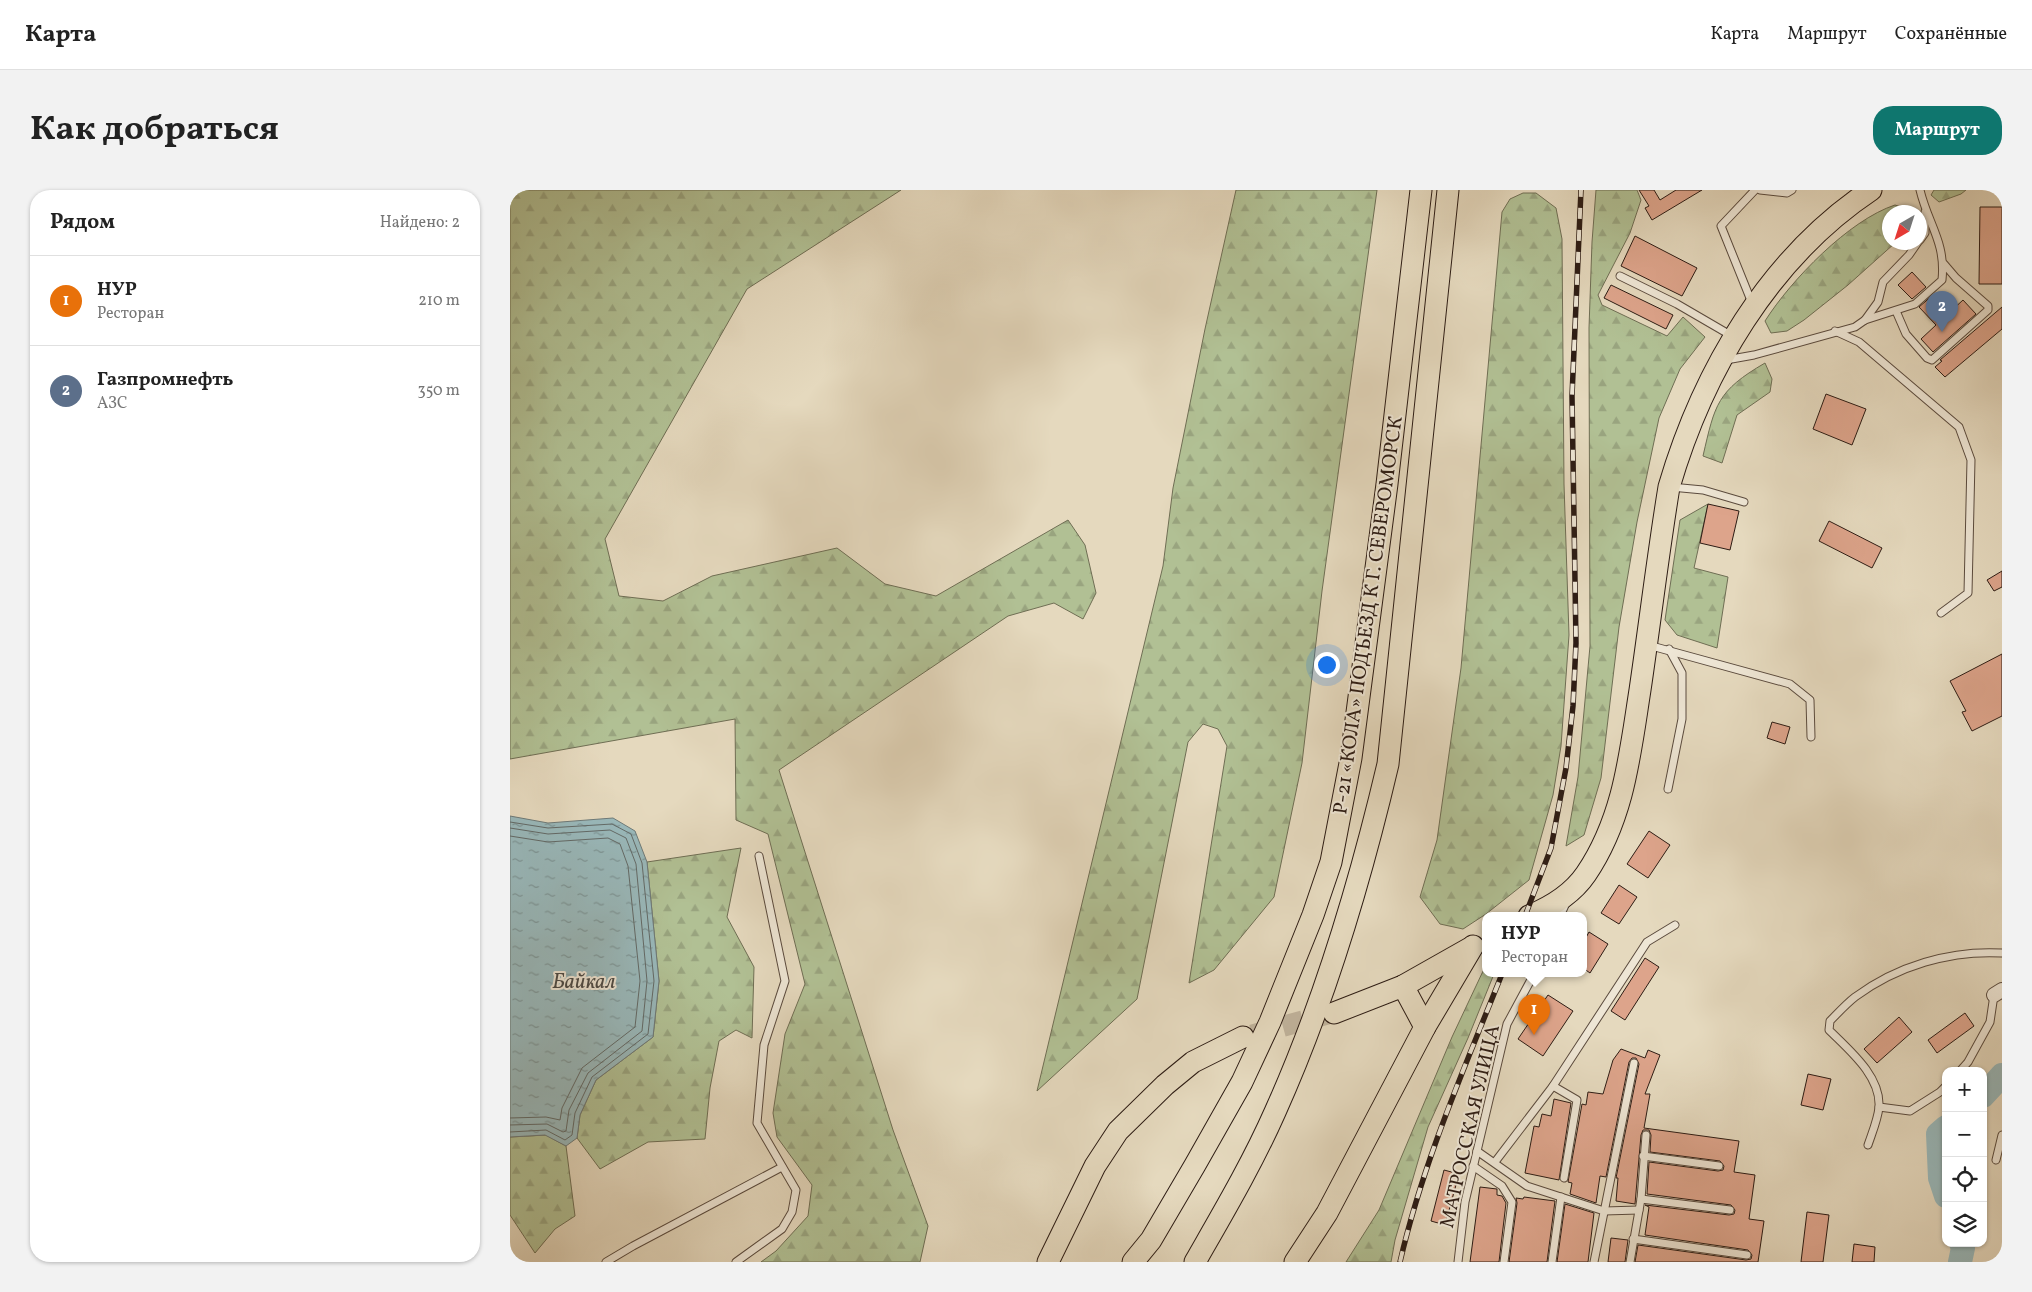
<!DOCTYPE html>
<html lang="ru">
<meta charset="utf-8">
<style>
:root{--surface:#fff;--page:#f2f2f2;--text:#222;--muted:#767676;--line:#e0e0e0;--accent:#0f766e}
body{margin:0;font-family:Vollkorn,serif;background:var(--page);color:var(--text)}
.controls{position:absolute;right:15px;bottom:15px;display:grid;overflow:hidden;border-radius:10px;box-shadow:0 1px 4px #0004}
.controls button{width:45px;height:45px;display:grid;place-items:center;padding:0;border:0;border-bottom:1px solid var(--line);background:var(--surface);color:var(--text);font:25px sans-serif}
.compass{position:absolute;left:1372px;top:15px;width:45px;height:45px;border-radius:50%;background:var(--surface);box-shadow:0 1px 4px #0004;rotate:219deg}
.you{position:absolute;left:816px;top:474px;width:18px;height:18px;margin:-12px;border:4px solid #fff;border-radius:50%;background:#1a73e8;box-shadow:0 0 0 8px #1a73e833}
.badge{display:grid;place-items:center;width:32px;height:32px;border-radius:50%;background:var(--accent);color:#fff;font-size:16px;font-weight:700}
.pin{position:absolute;translate:-50% -41px;filter:drop-shadow(0 1px 2px #0008)}
.pin::after{content:'';position:absolute;top:26px;width:18px;height:15px;background:inherit;clip-path:polygon(0 0,100% 0,50% 100%)}
.popup{position:absolute;left:972px;top:722px;width:105px;height:65px;box-sizing:border-box;display:grid;place-content:center;border-radius:10px;background:var(--surface);filter:drop-shadow(0 1px 4px #0005);font-size:16px;white-space:nowrap;color:var(--muted)}
.popup b{font-size:19px;color:var(--text)}
.popup::after{content:'';position:absolute;left:50%;top:100%;margin-left:-10px;border:10px solid transparent;border-top-color:var(--surface)}
.list{margin:0;padding:0;list-style:none}
h2{display:flex;justify-content:space-between;align-items:center;height:65px;margin:0;padding:0 20px;font-size:21px}
h2 small{font-size:16px;font-weight:400;color:var(--muted)}
.list li{display:grid;grid-template-columns:32px 1fr auto;gap:15px;align-items:center;box-sizing:border-box;height:90px;padding:0 20px;border-top:1px solid var(--line)}
.list b{display:block;font-size:19px;white-space:nowrap}
.list p{margin:0;font-size:16px;white-space:nowrap;color:var(--muted)}
.list em{font-size:16px;font-style:normal;color:var(--muted)}
.icon{flex:none;width:28px;height:28px;fill:none;stroke:currentColor;stroke-width:2;stroke-linecap:round;stroke-linejoin:round}
.map{position:relative;flex:none;width:1492px;height:1072px;overflow:hidden;border-radius:20px}
header{display:flex;align-items:center;gap:30px;box-sizing:border-box;height:70px;padding:0 25px;background:var(--surface);border-bottom:1px solid var(--line)}
header strong{font-size:24px}
nav{display:flex;gap:28px;margin-inline-start:auto;font-size:18px}
.intro{display:flex;align-items:center;justify-content:space-between;box-sizing:border-box;height:120px;padding:0 30px}
h1{margin:0;font-size:35px}
.button{padding:12px 22px;border-radius:20px;background:var(--accent);color:#fff;font-size:18px;font-weight:700}
main{display:flex;gap:30px;padding:0 30px}
aside{flex:1;background:var(--surface);border-radius:20px;box-shadow:0 1px 4px #0004}
.map>svg:first-child{display:block}
</style>
<header>
<strong>Карта</strong>
<nav><a>Карта</a><a>Маршрут</a><a>Сохранённые</a></nav>
</header>
<div class="intro"><h1>Как добраться</h1><a class="button">Маршрут</a></div>
<main>
<aside>
<h2>Рядом<small>Найдено: 2</small></h2>
<ul class="list">
<li><span class="badge" style="background:#e8710a">1</span><div><b>НУР</b><p>Ресторан</p></div><em>210 m</em></li>
<li><span class="badge" style="background:#5c6f8a">2</span><div><b>Газпромнефть</b><p>АЗС</p></div><em>350 m</em></li>
</ul>
</aside>
<div class="map">
<svg width="1492" height="1072" viewBox="0 0 1492 1072">
<defs>
<pattern id="forest-firs" width="22" height="20" patternUnits="userSpaceOnUse" patternTransform="scale(1.25)"><rect width="22" height="20" fill="#b1c094"/><path d="M5 1l3.5 6h-7zM16 11l3.5 6h-7z" fill="#99a47f"/></pattern>
<pattern id="water-ripples" width="26" height="14" patternUnits="userSpaceOnUse" patternTransform="scale(1.25)"><rect width="26" height="14" fill="#99b8ba"/><path d="M2 4q2-2 4 0t4 0M15 11q2-2 4 0t4 0" fill="none" stroke="#7d9596"/></pattern>
</defs>
<rect width="100%" height="100%" fill="#e5d9be"/>
<filter id="stains"><feTurbulence type="fractalNoise" baseFrequency=".004" numOctaves="4"/><feColorMatrix values="0 0 0 0 .2 0 0 0 0 .09 0 0 0 0 .02 0 0 0 .5 -.17"/></filter>
<radialGradient id="worn" r=".72"><stop offset=".6" stop-color="#630" stop-opacity="0"/><stop offset="1" stop-color="#630" stop-opacity=".3"/></radialGradient>
<g fill="url(#forest-firs)" stroke="#6f6e54">
<polygon points="0,0 391,0 237,99 95,349 109,406 153,411 202,386 327,358 375,394 426,406 558,330 575,355 586,403 573,429 544,413 498,426 269,580 383,940 418,1036 410,1072 251,1072 266,1061 298,1026 302,995 267,947 263,923 275,844 295,794 258,644 226,630 225,529 0,569"/>
<polygon points="726,0 867,0 812,401 792,573 764,707 704,780 679,793 717,556 708,539 693,534 678,552 627,809 527,901 653,376 663,298 695,139"/>
<polygon points="1086,0 1127,0 1131,10 1120,43 1088,105 1092,115 1157,146 1173,127 1195,147 1170,179 1149,228 1127,332 1109,437 1091,588 1074,645 1056,656 1068,587 1080,456 1079,138 1082,52"/>
<polygon points="1424,0 1456,0 1451,4 1429,12 1421,5"/>
<polygon points="1013,3 1026,3 1046,18 1052,49 1054,294 1059,445 1051,556 1043,605 1019,690 976,724 953,739 930,734 910,707 927,650 951,478 992,22 1000,9"/>
<path d="M1385 15 1394 18 1398 22H1380V52L1385 53 1338 95 1294 130 1277 141 1261 143 1255 131C1281 90 1339 30 1385 15Z"/>
<path d="M1255 173 1262 189 1260 202 1227 225 1212 273 1193 266C1205 214 1207 201 1255 173Z"/>
<polygon points="1198,314 1184,378 1218,387 1207,458 1167,445 1155,430 1170,330"/>
<polygon points="231,658 217,727 244,777 242,848 226,840 209,851 200,898 195,949 138,952 90,979 67,948 70,925 86,890 143,847 149,791 137,672"/>
<polygon points="974,779 975,784 984,784 958,848 918,937 885,1050 881,1072 836,1072 869,1020 942,847"/>
<polygon points="36,945 56,956 65,1026 45,1039 25,1063 0,1025 0,947"/>
</g>
<polygon fill="url(#water-ripples)" stroke="#6e7a78" points="0,626 38,633 103,628 125,641 137,672 149,791 143,847 86,890 70,925 67,948 56,956 35,945 0,947"/>
<g fill="none" stroke-linecap="round" stroke-linejoin="round">
<g stroke="#636a67" stroke-width="1">
<polyline points="0,632 38,638 102,634 121,644 132,673 144,791 138,844 82,887 65,923 62,945 55,950 36,940 0,942"/>
<polyline points="0,638 38,644 100,640 116,648 126,674 137,791 132,841 78,883 59,920 56,941 53,942 37,934 0,935"/>
<polyline points="0,646 38,652 98,648 110,654 118,676 130,791 125,837 72,878 52,918 50,930 36,927 0,928"/>
</g>
<g stroke="#99b8ba" stroke-width="24">
<polyline points="1473,906 1492,885"/>
<polyline points="1436,937 1428,944 1430,988 1436,1006"/>
<polyline points="1450,1072 1453,1058 1451,1053"/>
</g>
</g>
<g fill="#dda48b" stroke="#2d1c14">
<polygon points="1129,0 1144,0 1150,10 1166,0 1192,0 1142,30 1135,18 1139,16"/>
<polygon points="1470,17 1492,17 1492,94 1469,94"/>
<polygon points="1125,46 1187,78 1172,106 1111,76"/>
<polygon points="1402,82 1416,97 1402,109 1388,95"/>
<polygon points="1101,95 1163,125 1156,139 1094,108"/>
<polygon points="1423,105 1440,122 1453,110 1466,124 1423,162 1411,149 1426,135 1409,117"/>
<polygon points="1492,117 1492,139 1435,187 1425,177 1432,171 1430,170"/>
<polygon points="1316,204 1356,219 1342,255 1303,239"/>
<polygon points="1198,314 1229,321 1220,360 1190,353"/>
<polygon points="1319,331 1372,358 1362,378 1309,351"/>
<polygon points="1492,381 1492,397 1484,401 1477,390"/>
<polygon points="1492,464 1492,526 1462,541 1452,522 1456,521 1440,491"/>
<polygon points="1262,532 1280,537 1275,554 1257,548"/>
<polygon points="1139,641 1160,655 1138,688 1117,674"/>
<polygon points="1109,695 1127,707 1109,734 1091,723"/>
<polygon points="1079,742 1098,754 1080,783 1073,778 1073,753"/>
<polygon points="1135,768 1149,777 1115,830 1101,821"/>
<polygon points="1038,805 1063,821 1033,866 1008,849"/>
<polygon points="1455,823 1464,836 1427,863 1418,850"/>
<polygon points="1389,827 1402,842 1367,873 1354,859"/>
<polygon points="1111,859 1135,868 1138,860 1150,865 1135,904 1140,904 1134,938 1229,951 1224,982 1245,985 1239,1029 1254,1031 1248,1072 1125,1072 1128,1055 1236,1070 1241,1069 1242,1065 1238,1060 1135,1045 1139,1017 1135,1015 1219,1025 1224,1024 1225,1020 1221,1015 1137,1004 1139,972 1208,981 1213,980 1214,976 1210,971 1140,962 1141,945 1139,940 1133,940 1131,945 1125,1014 1106,1011 1108,988 1106,988 1129,874 1126,868 1122,868 1119,872 1096,987 1090,986 1086,1013 1060,1004 1062,993 1058,992 1072,914 1076,915 1078,902 1093,904 1103,870"/>
<polygon points="1298,884 1321,889 1313,920 1291,915"/>
<polygon points="1044,909 1061,913 1049,990 1015,983 1024,936 1029,937 1032,924 1041,926"/>
<polygon points="934,980 949,984 935,1035 921,1031"/>
<polygon points="970,997 987,999 987,1005 992,1006 996,1013 989,1072 960,1072"/>
<polygon points="1014,1007 1045,1011 1037,1072 999,1072 1007,1013 1006,1008 1013,1009"/>
<polygon points="1055,1014 1084,1023 1078,1072 1047,1072"/>
<polygon points="1297,1022 1319,1025 1313,1072 1291,1072"/>
<polygon points="1101,1048 1118,1050 1115,1072 1098,1072"/>
<polygon points="1344,1054 1365,1057 1364,1072 1342,1072"/>
</g>
<g fill="none" stroke-linecap="round" stroke-linejoin="round">
<polyline stroke="#c0b39c" stroke-width="21" stroke-dasharray="21 11" stroke-linecap="butt" points="742,845 818,824"/>
<g stroke="#5b4b3e" stroke-width="9">
<g id="lane">
<polyline points="1250,0 1277,3 1282,0"/>
<polyline points="1410,50 1415,43 1415,22"/>
<polyline points="1110,86 1167,114 1222,146"/>
<polyline points="1242,113 1211,36 1245,0"/>
<polyline points="1386,121 1396,144 1417,168 1422,170 1478,120 1478,116 1446,88 1434,74"/>
<polyline points="1355,130 1368,112 1373,92 1399,65 1408,52"/>
<polyline points="1325,141 1349,152 1449,237 1461,270 1458,403 1431,423"/>
<path d="M1216 170 1244 165 1345 137 1355 130 1405 114 1432 90C1436 52 1418 34 1410 0"/>
<polyline points="1161,297 1193,300 1234,312"/>
<polyline points="1138,455 1280,494 1300,510 1301,547"/>
<polyline points="1158,599 1172,529 1172,483 1159,459"/>
<polyline points="1050,726 1056,713"/>
<polyline points="1450,881 1458,872 1480,832 1484,805"/>
<polyline points="1043,896 1137,752 1165,735"/>
<polyline points="1369,917 1400,921 1430,902 1436,896"/>
<path d="M1358 955C1362 943 1368 929 1369 917 1371 886 1339 860 1319 840L1320 831C1328 823 1336 814 1345 807 1387 776 1440 760 1492 763"/>
<polyline points="967,961 1017,996 1094,1021 1129,1020"/>
<polyline points="1133,966 1209,976"/>
<polyline points="1486,970 1492,945"/>
<polyline points="985,972 1043,896 1067,910 1054,988"/>
<polyline points="963,976 992,996 1002,1012 994,1072"/>
<polyline points="1131,1009 1220,1020"/>
<polyline points="1123,1049 1237,1065"/>
<polyline points="96,1072 123,1056 272,977"/>
<polyline points="226,1072 272,1039 282,1022 286,1000 247,933 254,855 275,791 249,666"/>
<polyline points="948,1072 955,1012 997,834 1024,784"/>
<polyline points="1042,1072 1051,1007"/>
<polyline points="1084,1072 1124,873"/>
<polyline points="1120,1072 1131,1009 1136,945"/>
</g>
</g>
<g stroke="#5b4b3e" stroke-width="16">
<polyline id="street" points="1484,805 1492,800"/>
</g>
<g stroke="#2d1c14" stroke-width="23">
<g id="primary">
<path d="M1019 726C1041 717 1063 703 1076 684 1114 628 1120 564 1130 500 1140 432 1148 364 1159 297 1193 181 1259 68 1361 0"/>
<polyline points="893,796 915,837"/>
<polyline points="824,823 893,796 962,757"/>
<polyline points="538,1072 585,976 608,941 655,895 683,872 733,847"/>
<polyline points="623,1072 641,1050 685,975 732,892 760,832 803,725 821,672 841,568 877,294 911,0"/>
<path d="M685 1072C713 1023 742 974 765 922 815 811 850 693 878 574L938 0"/>
<polyline points="785,1072 817,1023 915,837 963,756"/>
</g>
</g>
<use href="#lane" stroke="#eee6d5" stroke-width="7"/>
<use href="#street" stroke="#eee6d5" stroke-width="14"/>
<use href="#primary" stroke="#e5d9be" stroke-width="21"/>
<g stroke="#2d1c14" stroke-width="5.5">
<g id="rail">
<polyline points="1015,726 1041,658 1056,578 1063,516 1066,453 1062,206 1071,0"/>
<path d="M890 1072C913 972 954 879 992 784"/>
</g>
</g>
<use href="#rail" stroke="#eee6d5" stroke-width="4" stroke-dasharray="11" stroke-linecap="butt"/>
</g>
<g text-anchor="middle" stroke-width="4" stroke-linejoin="round" paint-order="stroke">
<g font-size="20" fill="#2d1c14" stroke="#eee6d5">
<text transform="translate(857 425) rotate(-82)" y="7">Р-21 «КОЛА» ПОДЪЕЗД К Г. СЕВЕРОМОРСК</text>
<text transform="translate(959 936) rotate(-77)" y="7">МАТРОССКАЯ УЛИЦА</text>
</g>
<g font-size="21" font-style="italic" fill="#4d4b46" stroke="#eee6d5">
<text x="74" y="798">Байкал</text>
</g>
</g>
<rect width="100%" height="100%" filter="url(#stains)"/>
<rect width="100%" height="100%" fill="url(#worn)"/>
</svg>
<div class="controls">
<button>+</button>
<button>−</button>
<button><svg class="icon" aria-label="locate" viewBox="0 0 24 24"><circle cx="12" cy="12" r="6"/><path d="M12 2v4M12 18v4M2 12h4M18 12h4"/></svg></button>
<button><svg class="icon" aria-label="layers" viewBox="0 0 24 24"><path d="M12 4l9 5-9 5-9-5zM3 14l9 5 9-5"/></svg></button>
</div>
<svg class="compass" viewBox="-18 -18 36 36"><path d="M0-13l5 13h-10z" fill="#e53935"/><path d="M0 13l5-13h-10z" fill="#767676"/></svg>
<div class="you"></div>
<div class="pin badge" style="left:1024px;top:845px;background:#e8710a">1</div>
<div class="popup"><b>НУР</b>Ресторан</div>
<div class="pin badge" style="left:1432px;top:142px;background:#5c6f8a">2</div>
</div>
</main>
